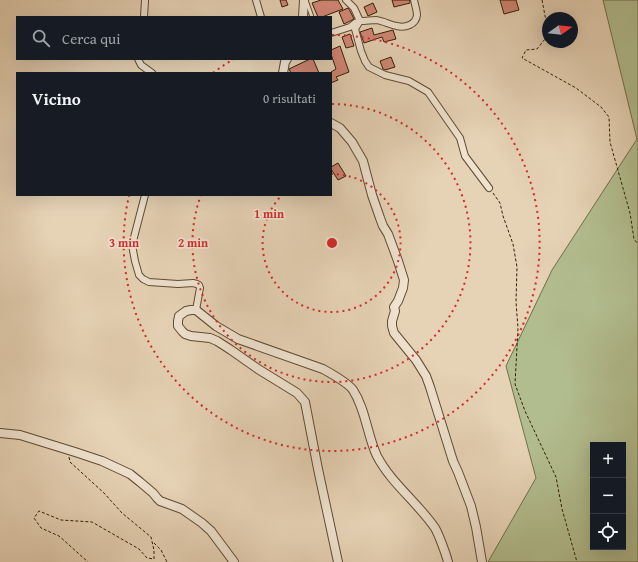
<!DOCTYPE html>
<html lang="it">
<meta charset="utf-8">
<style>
:root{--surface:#171b24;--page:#242831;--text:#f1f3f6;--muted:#9ea1a6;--line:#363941}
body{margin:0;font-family:"Gentium Book Plus",serif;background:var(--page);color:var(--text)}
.controls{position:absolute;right:12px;bottom:12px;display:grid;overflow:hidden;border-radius:0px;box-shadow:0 4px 16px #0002}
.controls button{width:36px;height:36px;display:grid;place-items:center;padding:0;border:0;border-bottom:1px solid var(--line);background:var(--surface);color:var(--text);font:20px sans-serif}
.compass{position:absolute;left:542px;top:12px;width:36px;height:36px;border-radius:50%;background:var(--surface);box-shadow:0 4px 16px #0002;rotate:75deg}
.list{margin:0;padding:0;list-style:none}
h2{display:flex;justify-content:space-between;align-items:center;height:52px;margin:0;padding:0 16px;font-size:17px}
h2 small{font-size:13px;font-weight:400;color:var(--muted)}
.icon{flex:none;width:22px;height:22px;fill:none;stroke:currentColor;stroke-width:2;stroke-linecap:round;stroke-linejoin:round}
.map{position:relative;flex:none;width:638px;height:562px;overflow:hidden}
.search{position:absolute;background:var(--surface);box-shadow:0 4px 16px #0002;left:16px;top:16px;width:316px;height:44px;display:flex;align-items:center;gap:10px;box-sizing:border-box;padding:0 14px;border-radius:0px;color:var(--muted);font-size:15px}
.panel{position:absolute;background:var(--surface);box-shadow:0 4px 16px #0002;left:16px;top:72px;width:316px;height:124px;border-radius:0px}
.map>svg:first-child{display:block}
</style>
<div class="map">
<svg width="638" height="562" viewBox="0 0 638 562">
<rect width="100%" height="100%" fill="#e6d2b5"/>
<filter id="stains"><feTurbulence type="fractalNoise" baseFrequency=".005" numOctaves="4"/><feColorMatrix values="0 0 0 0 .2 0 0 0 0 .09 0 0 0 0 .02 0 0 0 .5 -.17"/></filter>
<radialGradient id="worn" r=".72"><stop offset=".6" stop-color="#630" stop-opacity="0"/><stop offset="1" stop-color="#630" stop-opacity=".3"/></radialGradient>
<path fill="#b2bd8f" stroke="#726e4a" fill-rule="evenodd" d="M603 0H638V562H488L536 478 506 366 552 270 637 139ZM593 445H623V547H593Z"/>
<g fill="#d18676" stroke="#331e05">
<polygon points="280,0 286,0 288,5 282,7"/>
<polygon points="321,0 338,0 343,9 322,17 318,17 312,3"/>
<polygon points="392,0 410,0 410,3 394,7"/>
<polygon points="500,0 516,0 519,10 504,14"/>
<polygon points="373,3 377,12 368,16 364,7"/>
<polygon points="348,8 350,11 354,19 344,24 339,12"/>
<polygon points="372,28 374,35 393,30 396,39 384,42 382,37 364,43 360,32"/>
<polygon points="350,34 354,46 346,48 342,37"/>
<polygon points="340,46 349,72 336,77 338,80 331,83 331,72 336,69 331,54 331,50"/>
<polygon points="391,57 395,67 385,70 383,69 380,61"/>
<polygon points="310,59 313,59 319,73 291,73 289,69"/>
<polygon points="338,163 346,176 338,180 331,169 331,167"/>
</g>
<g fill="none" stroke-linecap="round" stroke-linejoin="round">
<g stroke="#604b31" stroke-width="5">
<polyline id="service" points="306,0 312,17"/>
</g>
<g stroke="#604b31" stroke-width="8">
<g id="minor">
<polyline points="256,0 261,17"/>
<path d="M414 0C415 5 417 11 417 15 416 25 405 28 397 26 390 25 384 21 376 20 371 20 366 21 360 21L355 29 361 51 365 61 369 67 385 75 409 81 428 92 460 138 465 156 489 188"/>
<polyline points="144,17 145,0"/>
<polyline points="331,33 350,27 355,23 360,21 354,8 346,0"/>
<polyline points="138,59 141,65 152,73"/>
<polyline points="145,195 132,245 135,261 139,275 143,279 149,282 178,284 193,283 197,284 199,285 200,288 196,310"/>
</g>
</g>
<g stroke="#604b31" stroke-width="10">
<g id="tertiary">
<polyline points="303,17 304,0"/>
<polyline points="283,73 285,62 287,59"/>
<polyline points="331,123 340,128 352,142 363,161 372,195 380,218 383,226 388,234 398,261 404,280 403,288 398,301 394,307 395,311 392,321 392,326 394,333 416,360 426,376 430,387 453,461 458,472 471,506 476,527 482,562"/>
<polyline points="0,433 20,435 75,452 102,461 130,474 140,482 153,493 157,498 160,501 182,509 202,523 211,531 234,562"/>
<path d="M338 562 318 469 305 402 297 393 258 369 231 350 217 341 210 338 191 336 185 334 182 331 178 326V321L179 316 186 311 191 310H196L216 326 238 339 323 369C332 374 348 383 353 390 366 410 367 435 377 456 391 483 418 503 435 528 439 535 446 554 448 562"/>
</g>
</g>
<g stroke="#331e05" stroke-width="1" stroke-dasharray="3 2" stroke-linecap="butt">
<polyline points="542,0 547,26 545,39 537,49 526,50 522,58 576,88 601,107 609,117 610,142 630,213 634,239 638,244"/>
<polyline points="493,193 500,203 503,216 513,244 517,267 516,302 518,328 515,384 525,411 556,477 562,509 577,562"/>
<polyline points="69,457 70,462 104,493 122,513 151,537 154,550 154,559 147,558 139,549 92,522 61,520 39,511 34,518 41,528 59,536 88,562"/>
<polyline points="154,543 161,550 167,562"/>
</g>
<use href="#service" stroke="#efe2cf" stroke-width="3"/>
<use href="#minor" stroke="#efe2cf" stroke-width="6"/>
<use href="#tertiary" stroke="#efe2cf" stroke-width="8"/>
</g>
<g fill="none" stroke="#d62828" stroke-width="2" stroke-dasharray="2 4">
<path d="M331 174A69 69 0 1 1 282 195"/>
<path d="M332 104A139 139 0 1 1 201 195"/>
<path d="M213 73A208 208 0 0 1 234 59M332 35A208 208 0 1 1 129 196"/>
</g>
<circle cx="332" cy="243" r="6" fill="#d62828" stroke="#efe2cf" stroke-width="2"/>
<g font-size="12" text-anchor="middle" font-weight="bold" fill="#d62828" stroke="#efe2cf" stroke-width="3.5" stroke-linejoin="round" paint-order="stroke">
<text x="269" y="218">1 min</text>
<text x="124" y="247">3 min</text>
<text x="193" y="247">2 min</text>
</g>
<rect width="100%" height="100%" filter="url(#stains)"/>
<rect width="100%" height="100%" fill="url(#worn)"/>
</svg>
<div class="controls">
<button>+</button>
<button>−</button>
<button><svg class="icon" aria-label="locate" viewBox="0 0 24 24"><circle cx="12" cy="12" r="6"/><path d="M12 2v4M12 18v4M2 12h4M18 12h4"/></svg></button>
</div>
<svg class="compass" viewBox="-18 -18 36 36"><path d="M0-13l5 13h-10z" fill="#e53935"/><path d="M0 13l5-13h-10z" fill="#9ea1a6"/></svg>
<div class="search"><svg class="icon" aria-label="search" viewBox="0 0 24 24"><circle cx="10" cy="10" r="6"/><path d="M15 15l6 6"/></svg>Cerca qui</div>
<section class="panel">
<h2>Vicino<small>0 risultati</small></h2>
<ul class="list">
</ul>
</section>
</div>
